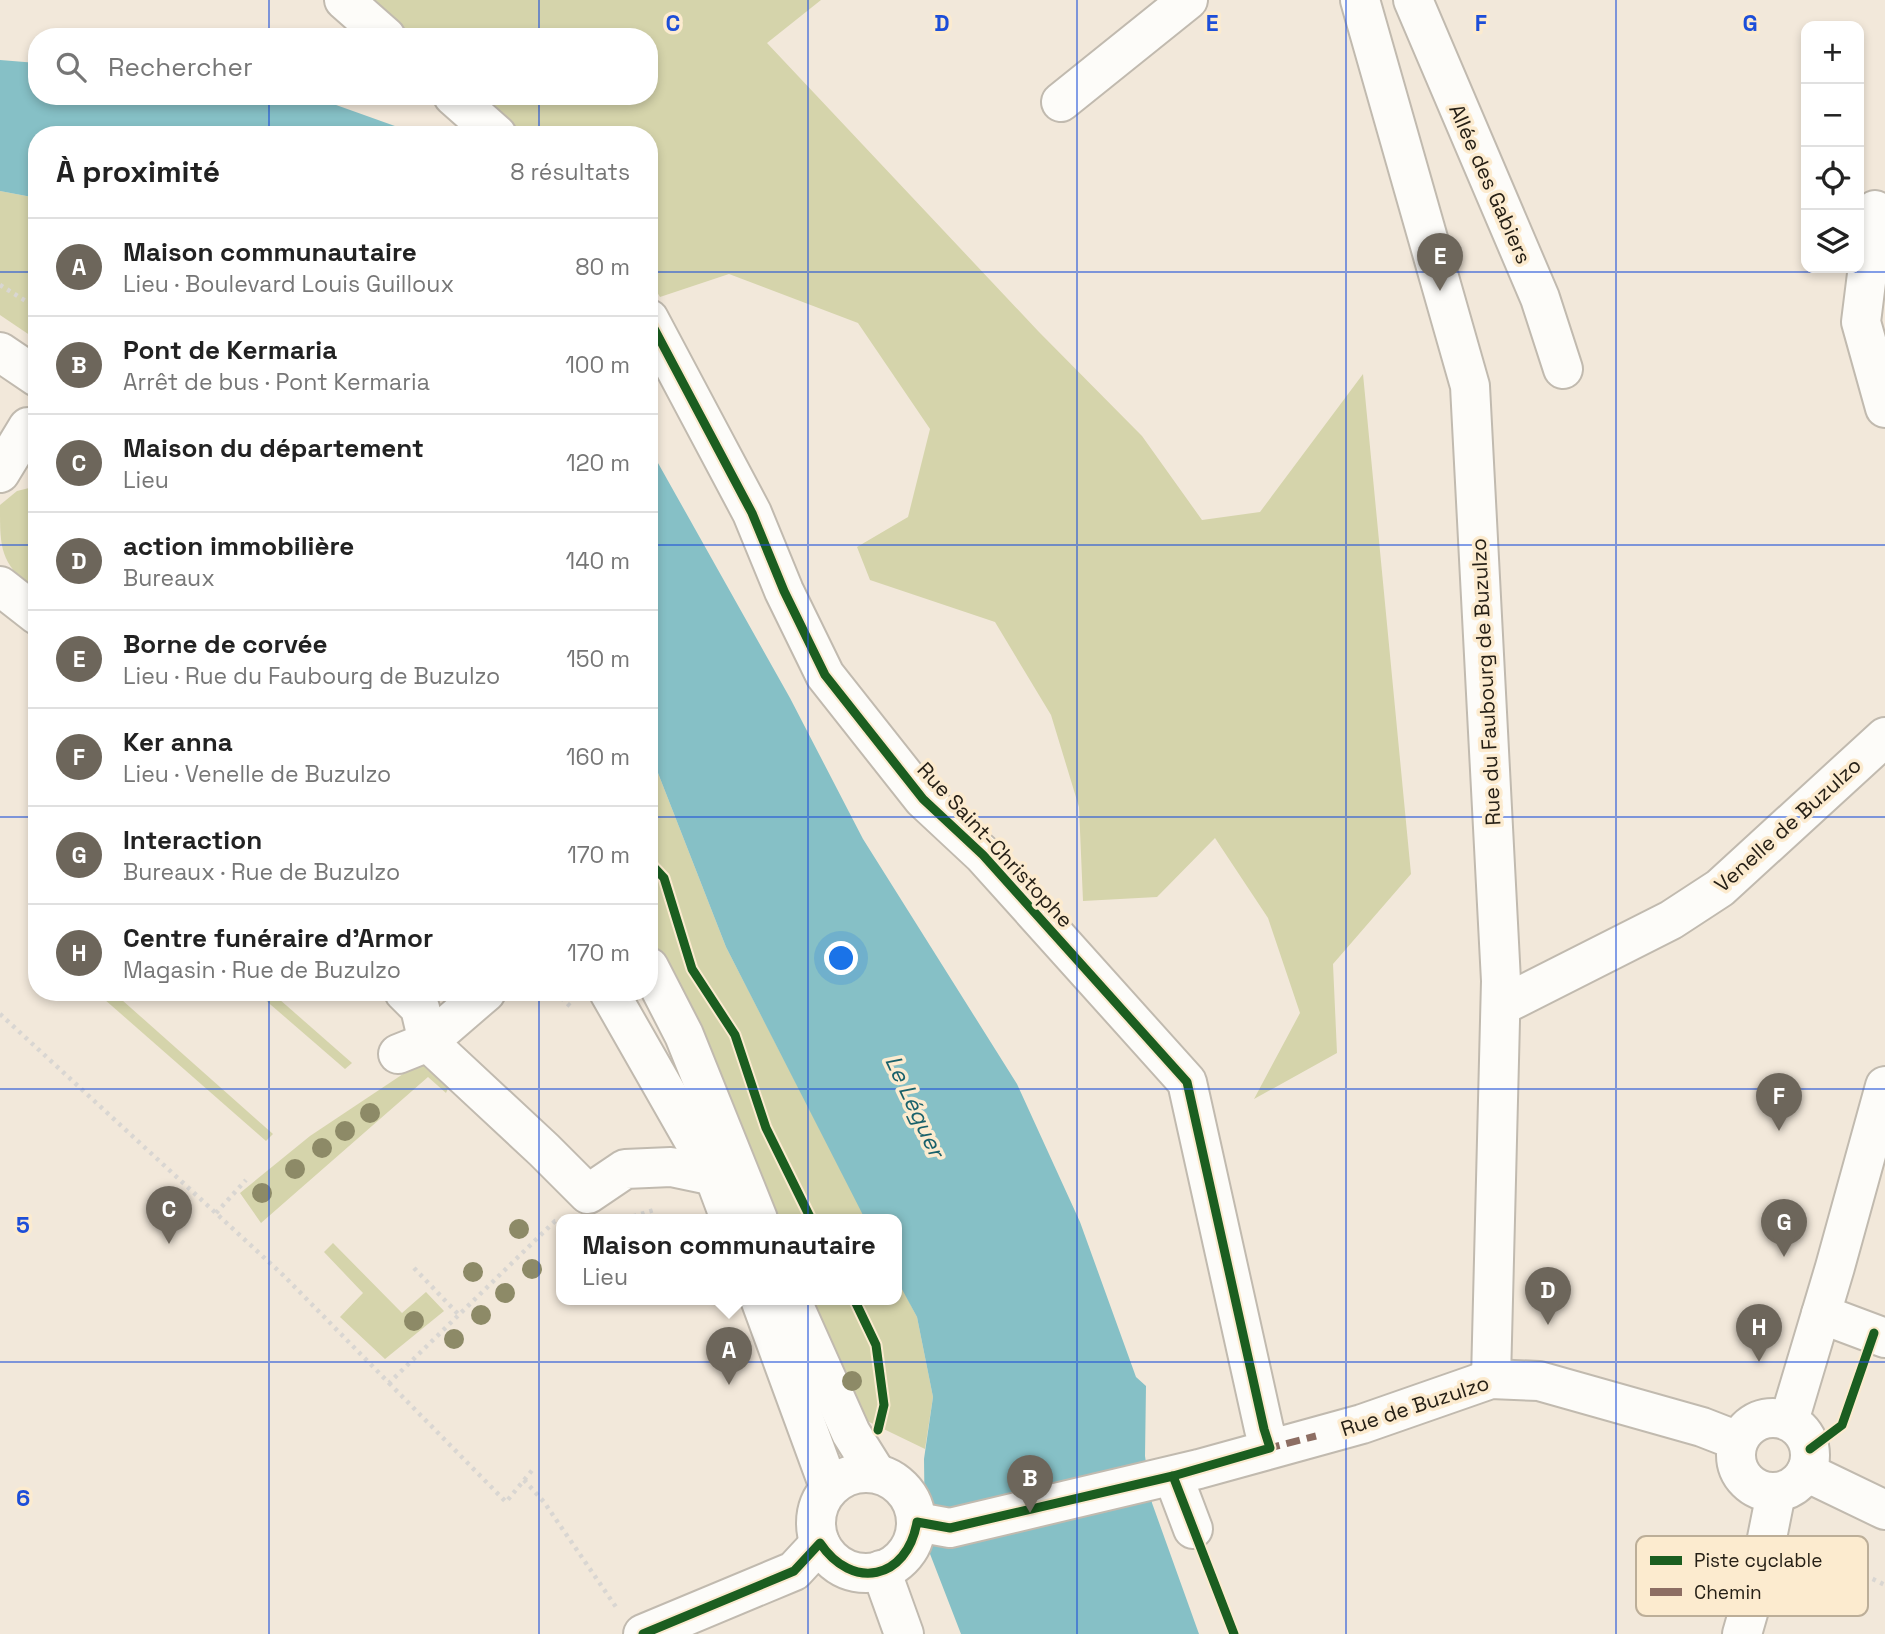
<!DOCTYPE html>
<html lang="fr">
<meta charset="utf-8">
<style>
:root{--surface:#fff;--page:#f2f2f2;--text:#222;--muted:#767676;--line:#e0e0e0;--accent:#6d665b}
body{margin:0;font-family:"Space Grotesk",sans-serif;background:var(--page);color:var(--text)}
.controls{position:absolute;right:21px;top:21px;display:grid;overflow:hidden;border-radius:14px;box-shadow:0 4px 10px #0003}
.controls button{width:63px;height:63px;display:grid;place-items:center;padding:0;border:0;border-bottom:2px solid var(--line);background:var(--surface);color:var(--text);font:35px sans-serif}
.you{position:absolute;left:842px;top:959px;width:24px;height:24px;margin:-18px;border:5px solid #fff;border-radius:50%;background:#1a73e8;box-shadow:0 0 0 10px #1a73e833}
.badge{display:grid;place-items:center;width:46px;height:46px;border-radius:50%;background:var(--accent);color:#fff;font-size:23px;font-weight:700}
.pin{position:absolute;translate:-50% -58px;filter:drop-shadow(0 2px 4px #0008)}
.pin::after{content:'';position:absolute;top:37px;width:24px;height:21px;background:inherit;clip-path:polygon(0 0,100% 0,50% 100%)}
.popup{position:absolute;left:556px;top:1214px;width:346px;height:91px;box-sizing:border-box;display:grid;place-content:center;border-radius:14px;background:var(--surface);filter:drop-shadow(0 2px 5px #0005);font-size:23px;white-space:nowrap;color:var(--muted)}
.popup b{font-size:26px;color:var(--text)}
.popup::after{content:'';position:absolute;left:50%;top:100%;margin-left:-14px;border:14px solid transparent;border-top-color:var(--surface)}
.list{margin:0;padding:0;list-style:none}
h2{display:flex;justify-content:space-between;align-items:center;height:91px;margin:0;padding:0 28px;font-size:30px}
h2 small{font-size:23px;font-weight:400;color:var(--muted)}
.list li{display:grid;grid-template-columns:46px 1fr auto;gap:21px;align-items:center;box-sizing:border-box;height:98px;padding:0 28px;border-top:2px solid var(--line)}
.list b{display:block;font-size:26px;white-space:nowrap}
.list p{margin:0;font-size:23px;white-space:nowrap;color:var(--muted)}
.list em{font-size:23px;font-style:normal;color:var(--muted)}
.icon{flex:none;width:38px;height:38px;fill:none;stroke:currentColor;stroke-width:2;stroke-linecap:round;stroke-linejoin:round}
.map{position:relative;flex:none;width:1885px;height:1634px;overflow:hidden}
.search{position:absolute;background:var(--surface);box-shadow:0 4px 10px #0003;left:28px;top:28px;width:630px;height:77px;display:flex;align-items:center;gap:18px;box-sizing:border-box;padding:0 24px;border-radius:28px;color:var(--muted);font-size:26px}
.panel{position:absolute;background:var(--surface);box-shadow:0 4px 10px #0003;left:28px;top:126px;width:630px;height:875px;border-radius:28px}
.map>svg:first-child{display:block}
</style>
<div class="map">
<svg width="1885" height="1634" viewBox="0 0 1885 1634">
<rect width="100%" height="100%" fill="#f2e8da"/>
<g fill="#d5d4ab">
<polygon points="369,0 821,0 767,43 1039,332 1142,436 1202,520 1260,512 1363,374 1411,874 1333,964 1337,1053 1254,1099 1300,1013 1268,918 1215,838 1157,897 1083,901 1079,807 1051,715 995,622 870,580 857,547 908,517 930,429 858,323 729,274 660,297 649,279 649,135 524,135 478,96 649,96 649,37 411,37"/>
<polygon points="0,191 37,198 37,340 0,315"/>
<path d="M37 486V582L31 590C0 559 0 550 0 505L17 491Z"/>
<polygon points="649,750 726,947 866,1219 769,1219 649,948"/>
<polygon points="96,992 113,992 273,1134 266,1141"/>
<polygon points="256,992 271,992 352,1063 345,1069"/>
<polygon points="424,1060 452,1079 446,1093 428,1077 261,1223 240,1193 310,1136"/>
<polygon points="333,1243 402,1313 426,1292 444,1311 385,1359 340,1317 363,1293 324,1252"/>
<polygon points="897,1278 917,1317 933,1397 925,1449 863,1419 806,1299 897,1299"/>
</g>
<g fill="#86c0c6">
<polygon points="0,60 37,63 37,96 311,96 420,135 37,135 37,198 0,191"/>
<polygon points="649,447 790,698 863,839 1017,1084 1080,1222 1136,1377 1146,1386 1145,1456 1152,1503 1199,1634 961,1634 925,1541 924,1459 933,1397 917,1317 897,1280 897,1219 865,1219 726,947 649,750"/>
</g>
<g fill="none" stroke-linecap="round" stroke-linejoin="round">
<g stroke="#c1baaf" stroke-width="42">
<g id="minor">
<polyline points="344,0 386,37"/>
<polyline points="1360,0 1470,386 1501,981 1491,1379"/>
<polyline points="1413,0 1540,298 1563,369"/>
<polyline points="453,96 497,135"/>
<polyline points="1061,102 1188,0"/>
<polyline points="1875,210 1861,322 1885,408"/>
<polyline points="649,319 752,513 784,591 825,675 923,799 983,855 1187,1082 1264,1429 1270,1448"/>
<polyline points="0,473 28,427 37,435"/>
<polyline points="0,586 37,615"/>
<polyline points="404,992 420,1008 428,1042 544,1150 588,1194 625,1169 671,1167 714,1176"/>
<polyline points="1501,1006 1671,920 1720,888 1885,737"/>
<polyline points="398,1054 428,1042 486,992"/>
<polyline points="1821,1314 1885,1338"/>
<polyline points="1806,1472 1885,1510"/>
<polyline points="1173,1476 1193,1529"/>
<polyline points="917,1522 950,1528 1199,1469 1362,1424 1491,1379 1539,1381 1702,1427 1738,1441"/>
<polyline points="643,1634 794,1571 820,1543"/>
</g>
</g>
<g stroke="#c1baaf" stroke-width="42">
<g id="major">
<polyline points="0,352 37,377"/>
<polyline points="649,967 684,1035 758,1219"/>
<polyline points="609,992 714,1176 726,1208"/>
<polyline points="760,1299 829,1487"/>
<polyline points="791,1299 851,1433 876,1473"/>
<circle cx="1773" cy="1455" r="37"/>
<polyline points="1789,1421 1835,1267 1885,1086"/>
<circle cx="866" cy="1523" r="50"/>
<polyline points="881,1570 904,1634"/>
<polyline points="1742,1634 1761,1568 1776,1493"/>
</g>
</g>
<g stroke="#d9d6d2" stroke-width="4.5" stroke-dasharray="3.5 5" stroke-linecap="butt">
<polyline points="0,285 37,308"/>
<polyline points="649,862 664,878 685,946"/>
<polyline points="555,992 570,1006"/>
<polyline points="718,1009 735,1035 761,1114"/>
<polyline points="0,1014 283,1275 389,1383 555,1221 558,1221"/>
<polyline points="770,1135 811,1219"/>
<polyline points="216,1213 246,1180"/>
<polyline points="625,1219 657,1209"/>
<polyline points="414,1268 459,1315"/>
<polyline points="854,1299 876,1345 884,1405"/>
<polyline points="389,1383 506,1502 534,1468"/>
<polyline points="524,1480 544,1502 616,1607"/>
<polyline points="1804,1545 1885,1585"/>
</g>
<use href="#minor" stroke="#fdfcf9" stroke-width="38"/>
<use href="#major" stroke="#fdfcf9" stroke-width="38"/>
<polyline stroke="#8d6e63" stroke-width="7" stroke-dasharray="14 7" stroke-linecap="butt" points="1266,1449 1316,1436"/>
<g stroke="#fcebcf" stroke-width="13">
<g id="cycleway">
<polyline points="649,862 664,878 692,969 735,1035 766,1128 811,1219"/>
<polyline points="854,1299 876,1345 884,1405 878,1430"/>
<polyline points="1810,1449 1842,1425 1874,1333"/>
<polyline points="1173,1476 1234,1634"/>
<path d="M643 1634 794 1571 820 1543C852 1591 907 1580 917 1522L950 1528 1173 1476 1270 1448 1264 1429 1187 1082 983 855 923 799 825 675 784 591 752 513 649 319"/>
</g>
</g>
<use href="#cycleway" stroke="#1b5e20" stroke-width="9"/>
</g>
<g fill="#8d8a67">
<circle cx="370" cy="1113" r="10"/>
<circle cx="345" cy="1131" r="10"/>
<circle cx="322" cy="1148" r="10"/>
<circle cx="295" cy="1169" r="10"/>
<circle cx="262" cy="1193" r="10"/>
<circle cx="519" cy="1229" r="10"/>
<circle cx="532" cy="1269" r="10"/>
<circle cx="473" cy="1272" r="10"/>
<circle cx="505" cy="1293" r="10"/>
<circle cx="481" cy="1315" r="10"/>
<circle cx="414" cy="1321" r="10"/>
<circle cx="454" cy="1339" r="10"/>
<circle cx="852" cy="1381" r="10"/>
</g>
<path fill="none" stroke="#1d4ed8" stroke-width="2" stroke-opacity="0.55" d="M269 0V37M539 0V37M808 0V1634M1077 0V1634M1346 0V1634M1616 0V1634M269 96V135M539 96V135M0 272H37M649 272H1885M0 545H37M649 545H1885M0 817H37M649 817H1885M269 992V1634M539 992V1634M0 1089H1885M0 1362H1885"/>
<g text-anchor="middle" stroke-width="7" stroke-linejoin="round" paint-order="stroke">
<g font-size="21" fill="#262016" stroke="#fcebcf">
<text transform="translate(1490 184) rotate(66)" y="7">Allée des Gabiers</text>
<text transform="translate(1486 682) rotate(-93)" y="7">Rue du Faubourg de Buzulzo</text>
<text transform="translate(1788 825) rotate(-42)" y="7">Venelle de Buzulzo</text>
<text transform="translate(995 845) rotate(47)" y="7">Rue Saint-Christophe</text>
<text transform="translate(1415 1406) rotate(-18)" y="7">Rue de Buzulzo</text>
</g>
<g font-size="23" font-style="italic" fill="#19616b" stroke="#fcebcf">
<text transform="translate(915 1106) rotate(65)" y="8">Le Léguer</text>
</g>
</g>
<rect x="1636" y="1536" width="232" height="80" rx="10" fill="#fcebcf" stroke="#bcae98" stroke-width="2"/>
<rect x="1650" y="1556" width="32" height="9" fill="#1b5e20"/>
<rect x="1650" y="1588" width="32" height="8" fill="#8d6e63"/>
<g font-size="19" fill="#262016">
<text x="1694" y="1567">Piste cyclable</text>
<text x="1694" y="1599">Chemin</text>
</g>
<g font-size="23" text-anchor="middle" font-weight="bold" fill="#1d4ed8" stroke="#fcebcf" stroke-width="7" stroke-linejoin="round" paint-order="stroke">
<text x="673" y="31">C</text>
<text x="942" y="31">D</text>
<text x="1212" y="31">E</text>
<text x="1481" y="31">F</text>
<text x="1750" y="31">G</text>
<text x="23" y="1233">5</text>
<text x="23" y="1506">6</text>
</g>
</svg>
<div class="controls">
<button>+</button>
<button>−</button>
<button><svg class="icon" aria-label="locate" viewBox="0 0 24 24"><circle cx="12" cy="12" r="6"/><path d="M12 2v4M12 18v4M2 12h4M18 12h4"/></svg></button>
<button><svg class="icon" aria-label="layers" viewBox="0 0 24 24"><path d="M12 4l9 5-9 5-9-5zM3 14l9 5 9-5"/></svg></button>
</div>
<div class="you"></div>
<div class="pin badge" style="left:729px;top:1385px">A</div>
<div class="popup"><b>Maison communautaire</b>Lieu</div>
<div class="pin badge" style="left:1030px;top:1513px">B</div>
<div class="pin badge" style="left:169px;top:1244px">C</div>
<div class="pin badge" style="left:1548px;top:1325px">D</div>
<div class="pin badge" style="left:1440px;top:291px">E</div>
<div class="pin badge" style="left:1779px;top:1131px">F</div>
<div class="pin badge" style="left:1784px;top:1257px">G</div>
<div class="pin badge" style="left:1759px;top:1362px">H</div>
<div class="search"><svg class="icon" aria-label="search" viewBox="0 0 24 24"><circle cx="10" cy="10" r="6"/><path d="M15 15l6 6"/></svg>Rechercher</div>
<section class="panel">
<h2>À proximité<small>8 résultats</small></h2>
<ul class="list">
<li><span class="badge">A</span><div><b>Maison communautaire</b><p>Lieu · Boulevard Louis Guilloux</p></div><em>80 m</em></li>
<li><span class="badge">B</span><div><b>Pont de Kermaria</b><p>Arrêt de bus · Pont Kermaria</p></div><em>100 m</em></li>
<li><span class="badge">C</span><div><b>Maison du département</b><p>Lieu</p></div><em>120 m</em></li>
<li><span class="badge">D</span><div><b>action immobilière</b><p>Bureaux</p></div><em>140 m</em></li>
<li><span class="badge">E</span><div><b>Borne de corvée</b><p>Lieu · Rue du Faubourg de Buzulzo</p></div><em>150 m</em></li>
<li><span class="badge">F</span><div><b>Ker anna</b><p>Lieu · Venelle de Buzulzo</p></div><em>160 m</em></li>
<li><span class="badge">G</span><div><b>Interaction</b><p>Bureaux · Rue de Buzulzo</p></div><em>170 m</em></li>
<li><span class="badge">H</span><div><b>Centre funéraire d'Armor</b><p>Magasin · Rue de Buzulzo</p></div><em>170 m</em></li>
</ul>
</section>
</div>
